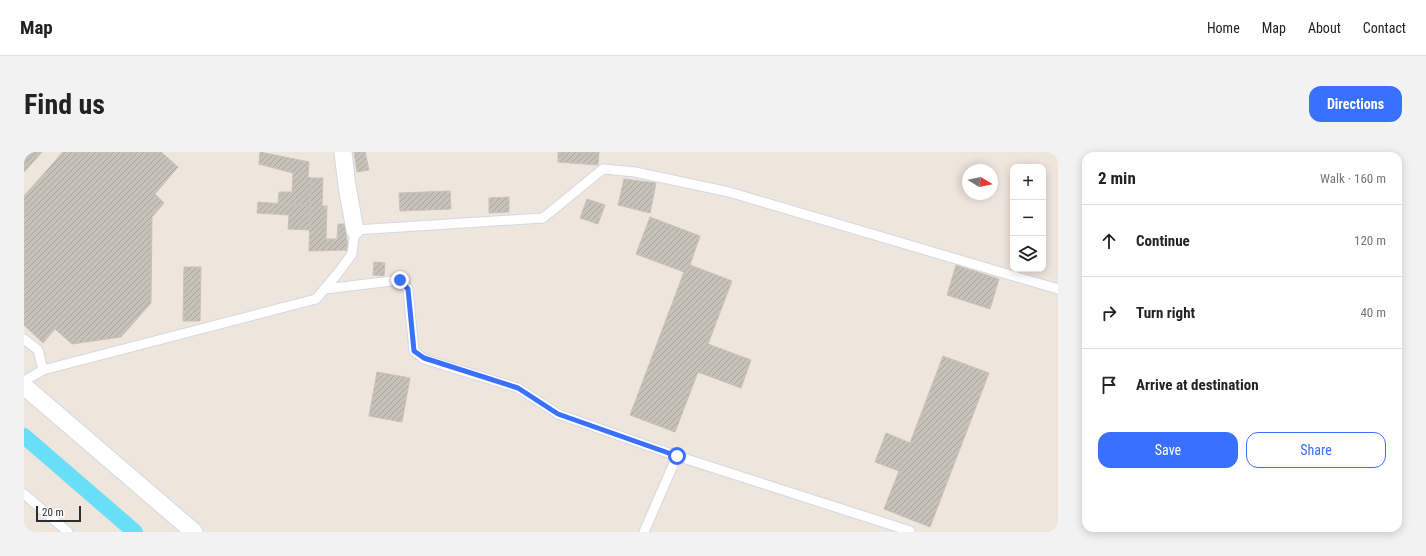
<!DOCTYPE html>
<meta charset="utf-8">
<style>
:root{--surface:#fff;--page:#f2f2f2;--text:#222;--muted:#767676;--line:#e0e0e0;--accent:#3a70ff}
body{margin:0;font-family:"Roboto Condensed",sans-serif;background:var(--page);color:var(--text)}
.controls{position:absolute;right:12px;top:12px;display:grid;overflow:hidden;border-radius:8px;box-shadow:0 2px 10px #0003}
.controls button{width:36px;height:36px;display:grid;place-items:center;padding:0;border:0;border-bottom:1px solid var(--line);background:var(--surface);color:var(--text);font:20px sans-serif}
.compass{position:absolute;left:938px;top:12px;width:36px;height:36px;border-radius:50%;background:var(--surface);box-shadow:0 2px 10px #0003;rotate:100deg}
.scale{position:absolute;left:12px;bottom:10px;width:45px;box-sizing:border-box;padding-left:4px;border:2px solid #2c2c2c;border-top:0;font-size:11px;line-height:14px;white-space:nowrap;color:#2c2c2c;-webkit-text-stroke:3px #fff;paint-order:stroke}
.stop{position:absolute;width:12px;height:12px;margin:-9px;border:3px solid #3a70ff;border-radius:50%;background:#fff}
.stop.end{background:#3a70ff;border-color:#fff;box-shadow:0 1px 4px #0008}
.list{margin:0;padding:0;list-style:none}
h2{display:flex;justify-content:space-between;align-items:center;height:52px;margin:0;padding:0 16px;font-size:17px}
h2 small{font-size:13px;font-weight:400;color:var(--muted)}
.list li{display:grid;grid-template-columns:26px 1fr auto;gap:12px;align-items:center;box-sizing:border-box;height:72px;padding:0 16px;border-top:1px solid var(--line)}
.list b{display:block;font-size:15px;white-space:nowrap}
.list em{font-size:13px;font-style:normal;color:var(--muted)}
.actions{display:flex;gap:8px;padding:12px 16px}
.actions a{flex:1;padding:9px 0;border:1px solid var(--accent);border-radius:12px;text-align:center;font-size:14px;color:var(--accent)}
.actions .main{background:var(--accent);color:#fff}
.icon{flex:none;width:22px;height:22px;fill:none;stroke:currentColor;stroke-width:2;stroke-linecap:round;stroke-linejoin:round}
.map{position:relative;flex:none;width:1034px;height:380px;overflow:hidden;border-radius:12px}
header{display:flex;align-items:center;gap:24px;box-sizing:border-box;height:56px;padding:0 20px;background:var(--surface);border-bottom:1px solid var(--line)}
header strong{font-size:19px}
nav{display:flex;gap:22px;margin-inline-start:auto;font-size:14px}
.intro{display:flex;align-items:center;justify-content:space-between;box-sizing:border-box;height:96px;padding:0 24px}
h1{margin:0;font-size:28px}
.button{padding:10px 18px;border-radius:12px;background:var(--accent);color:#fff;font-size:14px;font-weight:700}
main{display:flex;gap:24px;padding:0 24px}
aside{flex:1;background:var(--surface);border-radius:12px;box-shadow:0 2px 10px #0003}
.map>svg:first-child{display:block}
</style>
<header>
<strong>Map</strong>
<nav><a>Home</a><a>Map</a><a>About</a><a>Contact</a></nav>
</header>
<div class="intro"><h1>Find us</h1><a class="button">Directions</a></div>
<main>
<div class="map">
<svg width="1034" height="380" viewBox="0 0 1034 380">
<defs>
<pattern id="building-hatch" width="6" height="6" patternUnits="userSpaceOnUse"><rect width="6" height="6" fill="#c6c1b9"/><path d="M-1 1l2-2M0 6l6-6M5 7l2-2" fill="none" stroke="#aaa69f"/></pattern>
</defs>
<rect width="100%" height="100%" fill="#eee5dd"/>
<g fill="none" stroke-linecap="round" stroke-linejoin="round">
<polyline stroke="#69def7" stroke-width="16" points="0,284 111,380"/>
</g>
<g fill="url(#building-hatch)" stroke="#cac1b6">
<polygon points="0,0 18,0 0,20"/>
<polygon points="39,0 137,0 154,15 131,42 140,51 128,65 127,151 97,185 48,192 31,177 19,191 0,173 0,44"/>
<polygon points="236,0 285,10 284,25 287,26 286,54 254,52 255,40 268,40 269,21 235,12"/>
<polygon points="330,0 341,0 345,18 333,20"/>
<polygon points="534,0 575,0 574,13 534,10"/>
<polygon points="287,26 299,26 298,54 303,54 302,87 313,87 314,72 321,72 324,98 285,99"/>
<polygon points="600,27 632,31 626,61 594,53"/>
<polygon points="426,39 427,57 376,59 375,41"/>
<polygon points="485,45 485,60 465,61 465,46"/>
<polygon points="563,47 581,53 574,72 556,66"/>
<polygon points="234,50 286,54 286,78 264,77 265,63 233,61"/>
<polygon points="626,65 676,84 666,113 708,129 684,192 727,208 717,236 674,220 651,280 606,263 660,120 612,102"/>
<polygon points="350,110 361,111 360,124 349,123"/>
<polygon points="932,113 975,127 966,157 923,143"/>
<polygon points="160,115 177,115 176,169 159,169"/>
<polygon points="919,204 965,221 906,375 860,357 875,319 851,310 862,281 886,291"/>
<polygon points="353,220 386,226 378,270 345,264"/>
</g>
<g fill="none" stroke-linecap="round" stroke-linejoin="round">
<g stroke="#d2d8e5" stroke-width="11">
<g id="service">
<polyline points="301,137 376,128 384,137 390,199 400,207 494,236 534,262 653,304 886,379"/>
<polyline points="0,187 14,198 19,218"/>
<polyline points="0,229 19,218 292,147 314,121 328,102 331,78 519,66 579,17 611,20 705,40 1034,137"/>
<polyline points="0,342 44,380"/>
<polyline points="620,380 653,304"/>
</g>
</g>
<g stroke="#d2d8e5" stroke-width="19">
<g id="minor">
<polyline points="319,0 323,34 331,78"/>
<polyline points="0,234 170,380"/>
</g>
</g>
<use href="#service" stroke="#fff" stroke-width="9"/>
<use href="#minor" stroke="#fff" stroke-width="17"/>
</g>
<g fill="none" stroke-linecap="round" stroke-linejoin="round">
<polyline stroke="#3a70ff" stroke-width="5" points="376,128 384,137 390,199 400,206 494,236 534,262 653,304"/>
</g>
</svg>
<div class="controls">
<button>+</button>
<button>−</button>
<button><svg class="icon" aria-label="layers" viewBox="0 0 24 24"><path d="M12 4l9 5-9 5-9-5zM3 14l9 5 9-5"/></svg></button>
</div>
<svg class="compass" viewBox="-18 -18 36 36"><path d="M0-13l5 13h-10z" fill="#e53935"/><path d="M0 13l5-13h-10z" fill="#767676"/></svg>
<div class="scale">20 m</div>
<div class="stop" style="left:653px;top:304px"></div>
<div class="stop end" style="left:376px;top:128px"></div>
</div>
<aside>
<h2>2 min<small>Walk · 160 m</small></h2>
<ul class="list">
<li><svg class="icon" aria-label="ahead" viewBox="0 0 24 24"><path d="M12 20V5M6 11l6-6 6 6"/></svg><div><b>Continue</b></div><em>120 m</em></li>
<li><svg class="icon" aria-label="right" viewBox="0 0 24 24"><path d="M7 20v-9h11M14 6l5 5-5 5"/></svg><div><b>Turn right</b></div><em>40 m</em></li>
<li><svg class="icon" aria-label="arrive" viewBox="0 0 24 24"><path d="M6 21V4h12l-3 4 3 4H6"/></svg><div><b>Arrive at destination</b></div></li>
</ul>
<div class="actions"><a class="main">Save</a><a>Share</a></div>
</aside>
</main>
